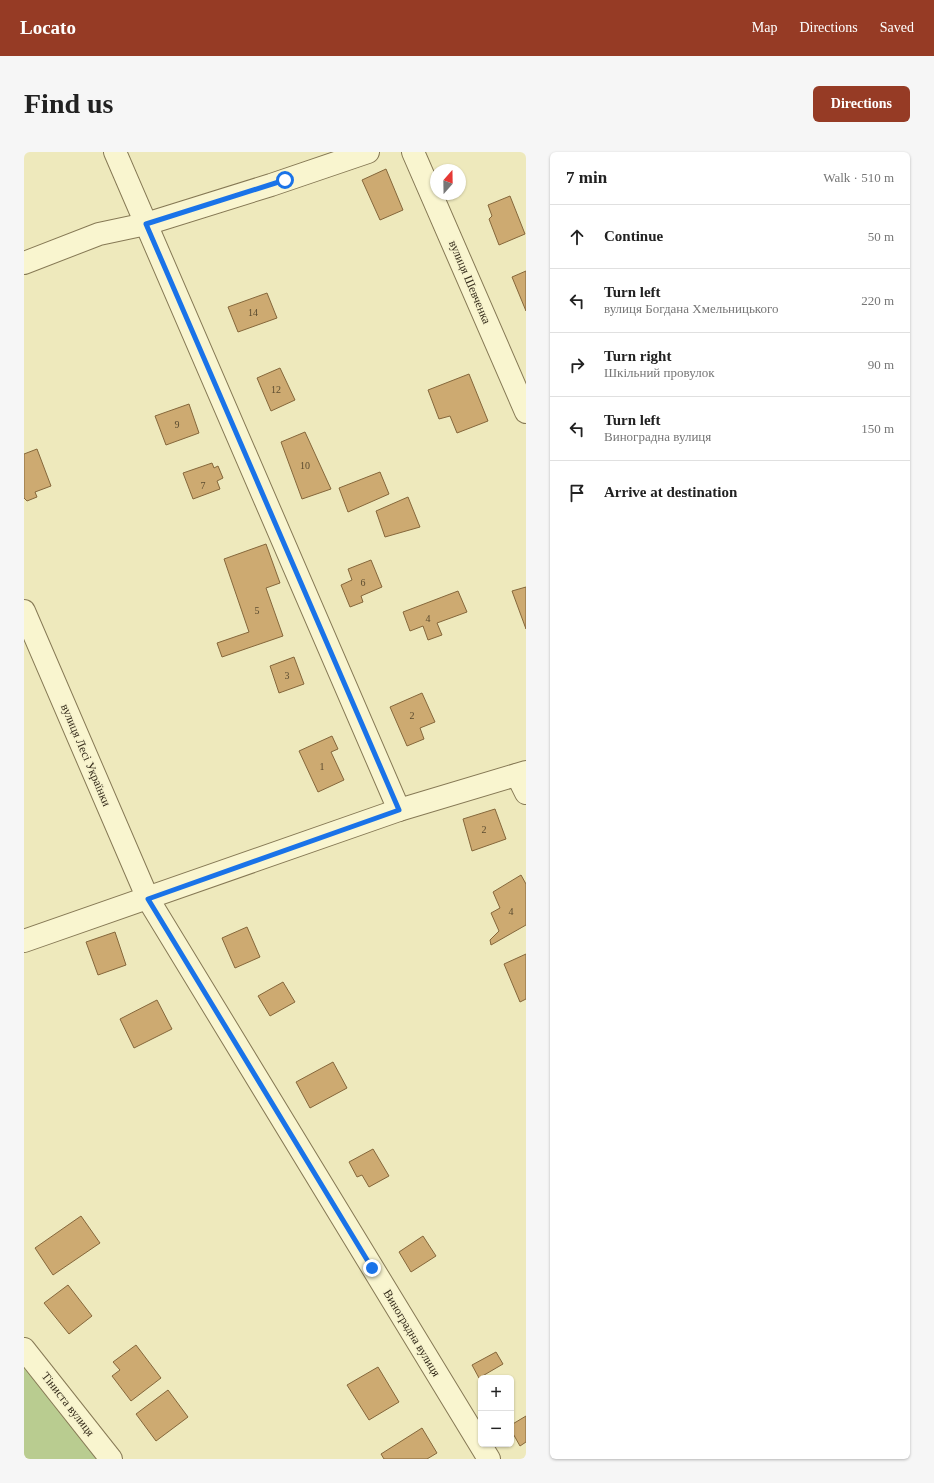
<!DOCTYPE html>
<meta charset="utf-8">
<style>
:root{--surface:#fff;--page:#f6f6f6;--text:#222;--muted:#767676;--line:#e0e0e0;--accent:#963b25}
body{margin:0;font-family:"Times New Roman",serif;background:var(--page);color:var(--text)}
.controls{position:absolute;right:12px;bottom:12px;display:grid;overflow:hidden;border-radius:6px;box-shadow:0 1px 3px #0004}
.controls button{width:36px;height:36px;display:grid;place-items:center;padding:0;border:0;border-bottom:1px solid var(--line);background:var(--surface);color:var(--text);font:20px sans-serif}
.compass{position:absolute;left:406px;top:12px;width:36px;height:36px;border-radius:50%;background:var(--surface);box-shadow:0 1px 3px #0004;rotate:20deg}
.stop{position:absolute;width:12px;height:12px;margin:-9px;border:3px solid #1a73e8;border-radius:50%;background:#fff}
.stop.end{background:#1a73e8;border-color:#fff;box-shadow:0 1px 4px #0008}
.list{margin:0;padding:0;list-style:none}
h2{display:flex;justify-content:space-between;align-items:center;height:52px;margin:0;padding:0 16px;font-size:17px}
h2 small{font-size:13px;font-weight:400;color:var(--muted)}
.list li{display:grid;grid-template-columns:26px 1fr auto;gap:12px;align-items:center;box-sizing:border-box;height:64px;padding:0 16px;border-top:1px solid var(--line)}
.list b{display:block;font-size:15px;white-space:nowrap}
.list p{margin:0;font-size:13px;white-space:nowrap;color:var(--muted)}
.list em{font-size:13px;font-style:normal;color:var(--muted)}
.icon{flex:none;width:22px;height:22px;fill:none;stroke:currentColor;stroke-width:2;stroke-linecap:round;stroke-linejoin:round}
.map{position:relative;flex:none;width:502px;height:1307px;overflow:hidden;border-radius:6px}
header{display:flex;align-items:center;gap:24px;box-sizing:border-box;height:56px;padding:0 20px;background:var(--accent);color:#fff}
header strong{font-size:19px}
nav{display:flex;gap:22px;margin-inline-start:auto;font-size:14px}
.intro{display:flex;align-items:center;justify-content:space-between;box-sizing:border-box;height:96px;padding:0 24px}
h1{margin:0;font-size:28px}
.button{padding:10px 18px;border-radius:6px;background:var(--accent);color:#fff;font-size:14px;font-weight:700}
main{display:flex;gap:24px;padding:0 24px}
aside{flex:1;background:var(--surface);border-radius:6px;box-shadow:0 1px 3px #0004}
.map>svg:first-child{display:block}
</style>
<header>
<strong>Locato</strong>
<nav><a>Map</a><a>Directions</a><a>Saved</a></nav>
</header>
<div class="intro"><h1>Find us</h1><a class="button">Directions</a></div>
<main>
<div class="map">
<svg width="502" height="1307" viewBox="0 0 502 1307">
<rect width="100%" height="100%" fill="#eee9bc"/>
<polygon fill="#b9cc90" points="0,1215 73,1307 0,1307"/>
<g fill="#cdaa71" stroke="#85673b">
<polygon points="362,17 379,58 356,68 338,28"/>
<polygon points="486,44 501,82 475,93 465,67 468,64 464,53"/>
<polygon points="502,119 502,159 488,125"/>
<polygon points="243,141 253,166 214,180 204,155"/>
<polygon points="256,216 271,248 247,259 233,226"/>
<polygon points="445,222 464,269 433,281 426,264 415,267 404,238"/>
<polygon points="165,252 175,281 142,293 131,264"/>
<polygon points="281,280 307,337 278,347 257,290"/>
<polygon points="13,297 27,334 11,340 13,345 3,349 0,346 0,302"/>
<polygon points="188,311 190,316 194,314 199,326 193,329 196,337 169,347 159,321"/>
<polygon points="356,320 365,342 324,360 315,336"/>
<polygon points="384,345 396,375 361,385 352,359"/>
<polygon points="242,392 256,431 242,436 259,484 198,505 193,491 225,480 200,407"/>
<polygon points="347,408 358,435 337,444 339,450 326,455 317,433 328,428 324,417"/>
<polygon points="502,435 502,477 488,439"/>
<polygon points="434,439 443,460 413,471 418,483 404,488 399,474 386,479 379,460"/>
<polygon points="270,505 280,532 255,541 246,514"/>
<polygon points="398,541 411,570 396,576 400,587 383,594 366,555"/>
<polygon points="308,584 314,597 307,600 320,628 294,640 275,599"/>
<polygon points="471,657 482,687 448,699 439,667"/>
<polygon points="497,723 502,732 502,773 467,793 466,788 475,779 467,761 476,756 469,740"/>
<polygon points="223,775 236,805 211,816 198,786"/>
<polygon points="91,780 102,813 74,823 62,790"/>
<polygon points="502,802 502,847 496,850 480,812"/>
<polygon points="259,830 271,850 246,864 234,844"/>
<polygon points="133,848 148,877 110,896 96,867"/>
<polygon points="309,910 323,936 286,956 272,930"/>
<polygon points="349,997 365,1024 345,1035 338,1023 333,1025 325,1010"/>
<polygon points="57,1064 76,1091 29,1123 11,1096"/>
<polygon points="399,1084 412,1104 387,1120 375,1100"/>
<polygon points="44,1133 68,1164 45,1182 20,1151"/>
<polygon points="112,1193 137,1226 107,1249 88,1224 96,1218 89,1210"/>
<polygon points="472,1200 479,1212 455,1226 448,1213"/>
<polygon points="354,1215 375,1250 345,1268 323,1233"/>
<polygon points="144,1238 164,1265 132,1289 112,1262"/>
<polygon points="502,1264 502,1290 496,1294 487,1278 487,1273"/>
<polygon points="398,1276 413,1301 403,1307 360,1307 357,1302"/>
</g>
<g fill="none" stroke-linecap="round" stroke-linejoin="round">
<g stroke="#867955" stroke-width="24">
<g id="minor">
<polyline points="91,0 375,658"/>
<polyline points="389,0 502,260"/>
<polyline points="0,111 75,82 122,72 247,33 344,0"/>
<polyline points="0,459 124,747 465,1307"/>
<polyline points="493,623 502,641"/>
<polyline points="0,789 375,658 502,620"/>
<polyline points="0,1197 87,1307"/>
</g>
</g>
<use href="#minor" stroke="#f9f5cf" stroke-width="22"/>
</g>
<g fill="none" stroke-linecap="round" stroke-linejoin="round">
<polyline stroke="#1a73e8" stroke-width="5" points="261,28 122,72 375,658 124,747 348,1116"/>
</g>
<g text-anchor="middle" stroke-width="3" stroke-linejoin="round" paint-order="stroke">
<g font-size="10" fill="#5b4c30">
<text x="229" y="164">14</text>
<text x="252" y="241">12</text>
<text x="153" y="276">9</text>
<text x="281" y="317">10</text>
<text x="179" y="337">7</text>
<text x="339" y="434">6</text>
<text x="233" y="462">5</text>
<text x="404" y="470">4</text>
<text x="263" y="527">3</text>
<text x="388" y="567">2</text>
<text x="298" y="618">1</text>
<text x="460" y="681">2</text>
<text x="487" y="763">4</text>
</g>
<g font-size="12" fill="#352c1b" stroke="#f6f2cc">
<text transform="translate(446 130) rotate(67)" y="4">вулиця Шевченка</text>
<text transform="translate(62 603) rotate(67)" y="4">вулиця Лесі Українки</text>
<text transform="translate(388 1181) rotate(59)" y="4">Виноградна вулиця</text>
<text transform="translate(44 1252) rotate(52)" y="4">Тіниста вулиця</text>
</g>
</g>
</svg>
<div class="controls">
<button>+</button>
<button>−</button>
</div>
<svg class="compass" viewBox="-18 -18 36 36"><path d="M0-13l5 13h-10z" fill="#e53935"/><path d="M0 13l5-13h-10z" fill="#767676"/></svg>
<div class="stop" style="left:261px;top:28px"></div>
<div class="stop end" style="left:348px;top:1116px"></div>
</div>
<aside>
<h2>7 min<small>Walk · 510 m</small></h2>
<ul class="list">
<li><svg class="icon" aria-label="ahead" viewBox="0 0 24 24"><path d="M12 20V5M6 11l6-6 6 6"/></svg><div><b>Continue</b></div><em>50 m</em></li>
<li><svg class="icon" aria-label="left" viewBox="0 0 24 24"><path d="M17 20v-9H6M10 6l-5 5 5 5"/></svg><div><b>Turn left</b><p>вулиця Богдана Хмельницького</p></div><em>220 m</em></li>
<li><svg class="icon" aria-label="right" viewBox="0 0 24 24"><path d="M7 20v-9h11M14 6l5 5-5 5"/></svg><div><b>Turn right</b><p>Шкільний провулок</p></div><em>90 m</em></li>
<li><svg class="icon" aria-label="left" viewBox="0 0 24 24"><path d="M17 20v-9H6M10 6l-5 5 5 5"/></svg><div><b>Turn left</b><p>Виноградна вулиця</p></div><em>150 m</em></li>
<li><svg class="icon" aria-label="arrive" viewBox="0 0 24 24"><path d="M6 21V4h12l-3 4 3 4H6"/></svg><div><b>Arrive at destination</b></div></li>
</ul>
</aside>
</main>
